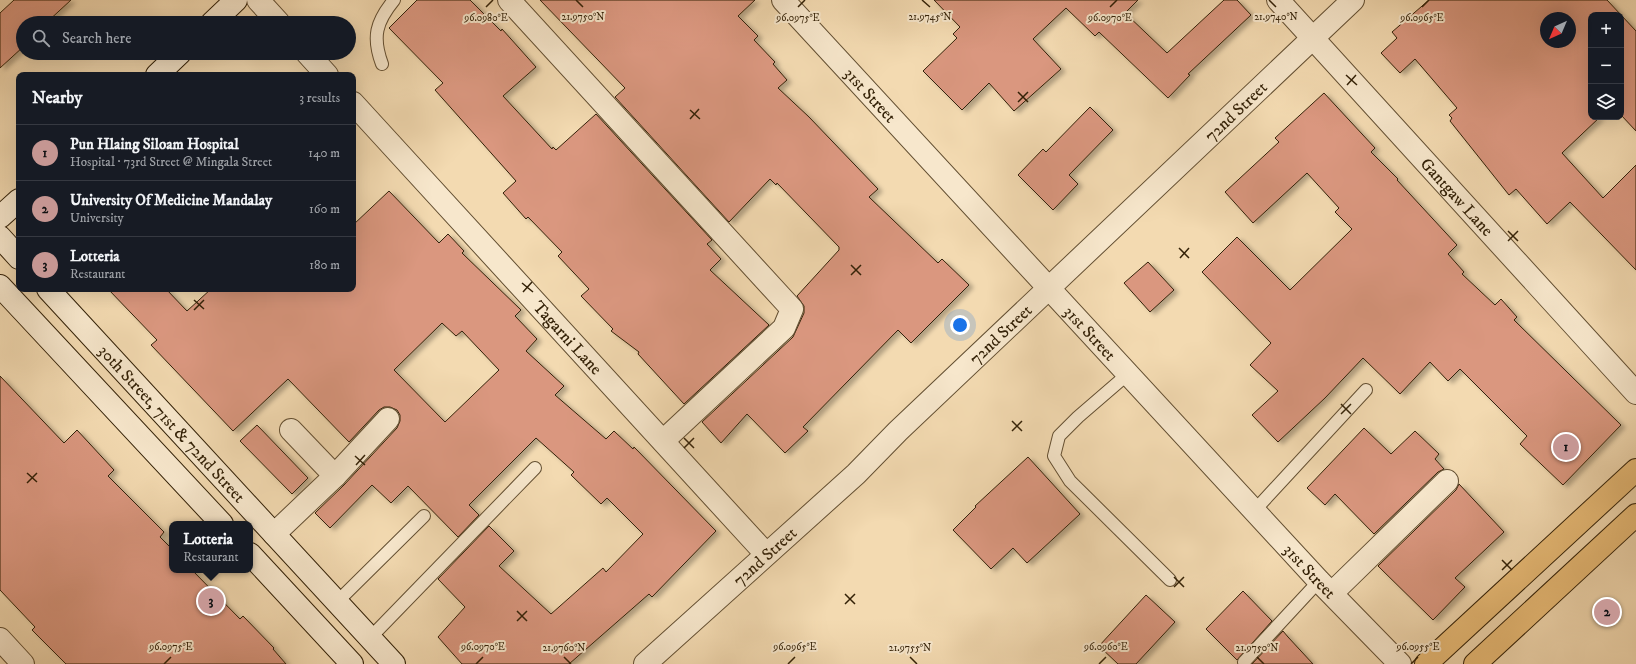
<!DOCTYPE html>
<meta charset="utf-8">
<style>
:root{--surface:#171b24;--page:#20242c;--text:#f1f3f6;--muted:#9ea1a6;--line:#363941;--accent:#c59692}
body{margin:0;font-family:"IM FELL DW Pica",serif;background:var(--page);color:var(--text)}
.controls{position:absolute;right:12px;top:12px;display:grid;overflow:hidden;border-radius:8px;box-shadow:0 4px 16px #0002}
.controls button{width:36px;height:36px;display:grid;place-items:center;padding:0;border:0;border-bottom:1px solid var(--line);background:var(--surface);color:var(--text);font:20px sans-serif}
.compass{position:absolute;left:1540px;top:12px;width:36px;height:36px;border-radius:50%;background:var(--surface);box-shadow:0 4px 16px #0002;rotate:224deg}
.you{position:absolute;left:960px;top:325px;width:14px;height:14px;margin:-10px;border:3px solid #fff;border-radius:50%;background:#1a73e8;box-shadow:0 0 0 6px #1a73e833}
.badge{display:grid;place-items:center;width:26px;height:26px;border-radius:50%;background:var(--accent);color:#111;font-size:13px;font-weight:700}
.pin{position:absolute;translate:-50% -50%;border:2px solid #fff;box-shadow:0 1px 4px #0006}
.popup{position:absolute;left:169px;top:521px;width:84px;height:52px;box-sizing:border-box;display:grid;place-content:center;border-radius:8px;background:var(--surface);filter:drop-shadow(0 1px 3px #0005);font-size:13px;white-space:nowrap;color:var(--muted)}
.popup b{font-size:15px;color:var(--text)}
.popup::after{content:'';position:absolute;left:50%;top:100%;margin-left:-8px;border:8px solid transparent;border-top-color:var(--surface)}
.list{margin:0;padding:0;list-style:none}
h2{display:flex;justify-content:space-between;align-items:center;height:52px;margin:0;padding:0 16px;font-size:17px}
h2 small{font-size:13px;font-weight:400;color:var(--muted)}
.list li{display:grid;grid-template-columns:26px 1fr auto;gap:12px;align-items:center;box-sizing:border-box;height:56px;padding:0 16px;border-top:1px solid var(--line)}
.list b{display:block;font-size:15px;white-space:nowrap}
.list p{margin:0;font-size:13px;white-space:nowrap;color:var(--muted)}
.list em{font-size:13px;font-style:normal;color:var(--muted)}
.icon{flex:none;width:22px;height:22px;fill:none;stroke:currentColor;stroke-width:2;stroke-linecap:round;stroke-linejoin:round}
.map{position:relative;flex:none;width:1636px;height:664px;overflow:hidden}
.search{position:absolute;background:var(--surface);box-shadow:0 4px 16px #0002;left:16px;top:16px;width:340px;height:44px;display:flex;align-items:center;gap:10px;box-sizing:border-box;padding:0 14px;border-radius:22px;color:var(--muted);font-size:15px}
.panel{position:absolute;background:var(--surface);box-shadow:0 4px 16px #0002;left:16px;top:72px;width:340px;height:220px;border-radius:8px}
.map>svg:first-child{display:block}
</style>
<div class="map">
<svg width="1636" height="664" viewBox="0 0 1636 664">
<defs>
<filter id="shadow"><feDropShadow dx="4.5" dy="2.5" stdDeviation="2" flood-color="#0004"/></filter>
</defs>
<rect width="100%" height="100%" fill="#f3dab1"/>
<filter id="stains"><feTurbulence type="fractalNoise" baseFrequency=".005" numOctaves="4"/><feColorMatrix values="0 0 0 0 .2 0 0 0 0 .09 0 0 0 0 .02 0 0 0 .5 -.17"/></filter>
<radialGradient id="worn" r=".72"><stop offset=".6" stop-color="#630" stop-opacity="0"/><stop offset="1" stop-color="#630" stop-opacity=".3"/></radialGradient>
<g fill="#da977f" stroke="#332107" fill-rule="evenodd" filter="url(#shadow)">
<polygon points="14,0 71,0 46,23 23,23 23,47 0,68 0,13"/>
<polygon points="417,0 470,0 501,31 502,29 536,67 503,96 552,149 553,147 556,150 596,114 712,240 707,244 721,259 710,270 769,325 684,404 638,354 639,352 611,331 613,329 581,296 589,289 558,256 562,252 528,217 526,219 503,193 516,181 435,90 443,83 389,28"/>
<polygon points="540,0 755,0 738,16 758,36 754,40 775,62 773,64 787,80 778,88 809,117 878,189 869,197 938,263 942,259 969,285 911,343 898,330 803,427 808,431 785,453 747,414 721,443 702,422 793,337 804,313 804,306 797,296 839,250 839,247 777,183 776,185 770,179 729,222 615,97 625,88"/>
<polygon points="934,0 1138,0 1125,13 1167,53 1224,0 1237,0 1251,15 1188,74 1190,75 1168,98 1099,32 1095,36 1066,8 1033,39 1061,69 1014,111 989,83 962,110 923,71 957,38 953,34 960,27"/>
<path d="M1429 0H1607L1636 31V131L1621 115V15H1591V117H1600L1562 153 1603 198 1636 165V270L1570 202 1547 224 1516 189 1509 195 1450 121 1452 118 1449 115 1457 108 1415 59 1400 73 1381 53 1397 38 1392 32ZM1546 18H1570V42H1546Z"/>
<polygon points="1324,93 1375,148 1371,152 1398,179 1397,180 1457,245 1448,254 1464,272 1462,274 1495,305 1501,299 1517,317 1514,320 1621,425 1563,485 1520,444 1527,436 1460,369 1448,381 1430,362 1400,394 1363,358 1325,398 1278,442 1252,415 1278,391 1250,365 1271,343 1202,272 1237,237 1290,290 1352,229 1335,212 1339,208 1307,173 1253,223 1225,192 1279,142 1275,138"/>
<polygon points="1090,107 1113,130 1069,175 1078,184 1053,210 1018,175 1043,149 1046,152"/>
<path d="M389 191 439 243 448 234 464 251 462 253 521 310 515 316 537 339 526 351 564 386 555 395 606 439 614 431 633 449 634 447 716 531 652 597 649 594 569 664H462L438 637 465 607 438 579 489 526 514 551 499 566 551 614 603 568 606 572 643 534 607 498 601 504 571 475 574 472 536 438 469 505 479 515 458 537 408 486 391 503 372 485 330 528 315 513 344 485 397 428 400 421V415L397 410 390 407H384L379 410 349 442 288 379 233 431 151 345 157 340 108 289H166L187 311 211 289H353V225ZM442 323 456 336 462 331 499 370 445 422 394 370Z"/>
<polygon points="1148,262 1174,290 1150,312 1124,283"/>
<polygon points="0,376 64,443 77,430 114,470 108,476 164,532 160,537 172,549 172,570 192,570 240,619 243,616 274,648 273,649 286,664 66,664 32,630 35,627 0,590"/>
<polygon points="257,425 308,478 292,494 240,441"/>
<polygon points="1364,428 1391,454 1415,431 1439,454 1435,459 1444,469 1438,472 1374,534 1335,494 1325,505 1307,488"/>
<polygon points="1028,457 1080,514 1027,563 1013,548 991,569 953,530 976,507 975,506"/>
<polygon points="1459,484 1504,532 1455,578 1465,587 1433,620 1378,566 1456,490"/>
<polygon points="1243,591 1272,621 1237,660 1206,629"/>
<polygon points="1146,595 1175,622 1136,664 1118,664 1099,646"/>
<polygon points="1283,631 1288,637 1313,664 1252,664"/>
</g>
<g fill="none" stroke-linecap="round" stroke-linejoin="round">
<g stroke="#634f32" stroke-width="14">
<g id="lane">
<path d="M382 64C372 37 376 22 394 0"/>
<polyline points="1129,373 1078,417 1059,436 1054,456 1070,481 1170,580"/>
<polyline points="1255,510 1366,390"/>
<polyline points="337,602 424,516"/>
<polyline points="370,638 535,468"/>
<polyline points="1244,662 1319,581"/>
</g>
</g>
<g stroke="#634f32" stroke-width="24">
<g id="street">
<polyline points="258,0 279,23"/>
<polyline points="509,0 792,309 784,328 663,441"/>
<path id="s1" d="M783 0 1319 581 1400 664"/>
<path id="s2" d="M1278 0 1636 393"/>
<polyline points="307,53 327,75"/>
<path id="s3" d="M353 103 766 554"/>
<polyline points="291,430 335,476"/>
<polyline points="274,534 335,476 388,419"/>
<polyline points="1332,593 1447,481"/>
<polyline points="0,639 23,664"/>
<path id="s4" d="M645 664 856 474 898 431 1353 0"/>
</g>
</g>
<g stroke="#332107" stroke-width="24">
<g id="secondary">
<polyline points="212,23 236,0"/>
<polyline points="157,75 180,53"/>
<polyline points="0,217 19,200"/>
<polyline points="0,237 19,258"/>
<polyline points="0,286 222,524"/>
<path id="s5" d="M48 289 394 664"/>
<polyline points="250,554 352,664"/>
</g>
</g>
<g stroke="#332107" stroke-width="24">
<g id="primary">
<polyline points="1426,664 1636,470"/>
<polyline points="1475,664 1636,515"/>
</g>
</g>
<use href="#lane" stroke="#f7e7cc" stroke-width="12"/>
<use href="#street" stroke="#f7e7cc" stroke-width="22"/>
<use href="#secondary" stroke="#f7e7cc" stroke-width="22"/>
<use href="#primary" stroke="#eabd78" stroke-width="22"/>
</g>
<path fill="none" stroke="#332107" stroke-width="1.5" d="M576 0 583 7M922 0 930 7M1269 0 1276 7M486 7 493 0M798 7 805 0M1110 7 1117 0M1422 7 1429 0M1346 75 1357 85M1347 85 1356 75M1018 92 1028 102M1018 102 1028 92M690 110 700 119M690 119 699 109M1508 231 1518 241M1508 241 1518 231M1179 248 1189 258M1180 258 1189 248M851 265 861 275M851 275 861 265M522 283 533 292M523 292 532 282M194 300 204 309M194 310 204 300M1341 404 1351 414M1341 414 1351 404M1012 421 1022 431M1012 431 1022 421M684 438 694 448M684 448 694 438M355 456 365 465M356 465 365 455M27 473 37 482M27 483 37 473M1502 560 1512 570M1502 570 1512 560M1174 577 1184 587M1174 587 1184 577M845 594 855 604M845 604 855 594M517 611 527 621M517 621 527 611M564 657 571 664M910 657 917 664M1257 657 1264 664M164 664 171 657M476 664 483 657M788 664 795 657M1099 664 1106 657M1411 664 1418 657"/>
<g text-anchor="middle" stroke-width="4" stroke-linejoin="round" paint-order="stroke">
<g font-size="17" fill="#332107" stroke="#f7e7cc">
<text dy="6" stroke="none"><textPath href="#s1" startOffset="129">31st Street</textPath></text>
<text dy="6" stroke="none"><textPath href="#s4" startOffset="809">72nd Street</textPath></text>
<text dy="6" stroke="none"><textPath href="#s2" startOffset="266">Gantgaw Lane</textPath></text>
<text dy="6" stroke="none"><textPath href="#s1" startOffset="453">31st Street</textPath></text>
<text dy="6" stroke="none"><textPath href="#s4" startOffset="485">72nd Street</textPath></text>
<text dy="6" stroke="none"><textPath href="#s3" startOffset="318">Tagarni Lane</textPath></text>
<text dy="6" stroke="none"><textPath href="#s5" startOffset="183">30th Street, 71st &amp; 72nd Street</textPath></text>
<text dy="6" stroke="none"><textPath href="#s4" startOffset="161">72nd Street</textPath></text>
<text dy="6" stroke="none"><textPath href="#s1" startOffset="777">31st Street</textPath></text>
</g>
</g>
<g font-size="10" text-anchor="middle" fill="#332107" stroke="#f7e7cc" stroke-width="4" stroke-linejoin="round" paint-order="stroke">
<text x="583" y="20">21.9750°N</text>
<text x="930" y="20">21.9745°N</text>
<text x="1276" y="20">21.9740°N</text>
<text x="798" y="21">96.0975°E</text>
<text x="1110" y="21">96.0970°E</text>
<text x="1422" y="21">96.0965°E</text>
<text x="486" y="21">96.0980°E</text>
<text x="171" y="650">96.0975°E</text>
<text x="483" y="650">96.0970°E</text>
<text x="795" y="650">96.0965°E</text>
<text x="1106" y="650">96.0960°E</text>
<text x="1418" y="650">96.0955°E</text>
<text x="564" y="651">21.9760°N</text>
<text x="910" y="651">21.9755°N</text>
<text x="1257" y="651">21.9750°N</text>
</g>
<rect width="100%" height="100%" filter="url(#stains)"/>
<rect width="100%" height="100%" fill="url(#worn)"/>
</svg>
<div class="controls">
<button>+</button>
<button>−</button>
<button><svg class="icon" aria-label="layers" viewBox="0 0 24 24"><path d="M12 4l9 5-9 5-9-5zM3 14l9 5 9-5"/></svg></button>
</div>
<svg class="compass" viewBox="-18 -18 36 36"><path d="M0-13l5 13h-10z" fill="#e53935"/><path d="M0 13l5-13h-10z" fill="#9ea1a6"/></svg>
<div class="you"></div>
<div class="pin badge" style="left:1566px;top:447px">1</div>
<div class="pin badge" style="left:1607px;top:612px">2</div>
<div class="pin badge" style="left:211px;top:601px">3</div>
<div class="popup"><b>Lotteria</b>Restaurant</div>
<div class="search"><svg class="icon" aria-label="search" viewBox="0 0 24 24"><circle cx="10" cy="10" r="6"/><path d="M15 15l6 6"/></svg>Search here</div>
<section class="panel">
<h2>Nearby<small>3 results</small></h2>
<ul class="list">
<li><span class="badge">1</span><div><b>Pun Hlaing Siloam Hospital</b><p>Hospital · 73rd Street @ Mingala Street</p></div><em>140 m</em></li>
<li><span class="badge">2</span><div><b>University Of Medicine Mandalay</b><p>University</p></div><em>160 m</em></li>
<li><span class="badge">3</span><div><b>Lotteria</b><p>Restaurant</p></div><em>180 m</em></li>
</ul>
</section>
</div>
